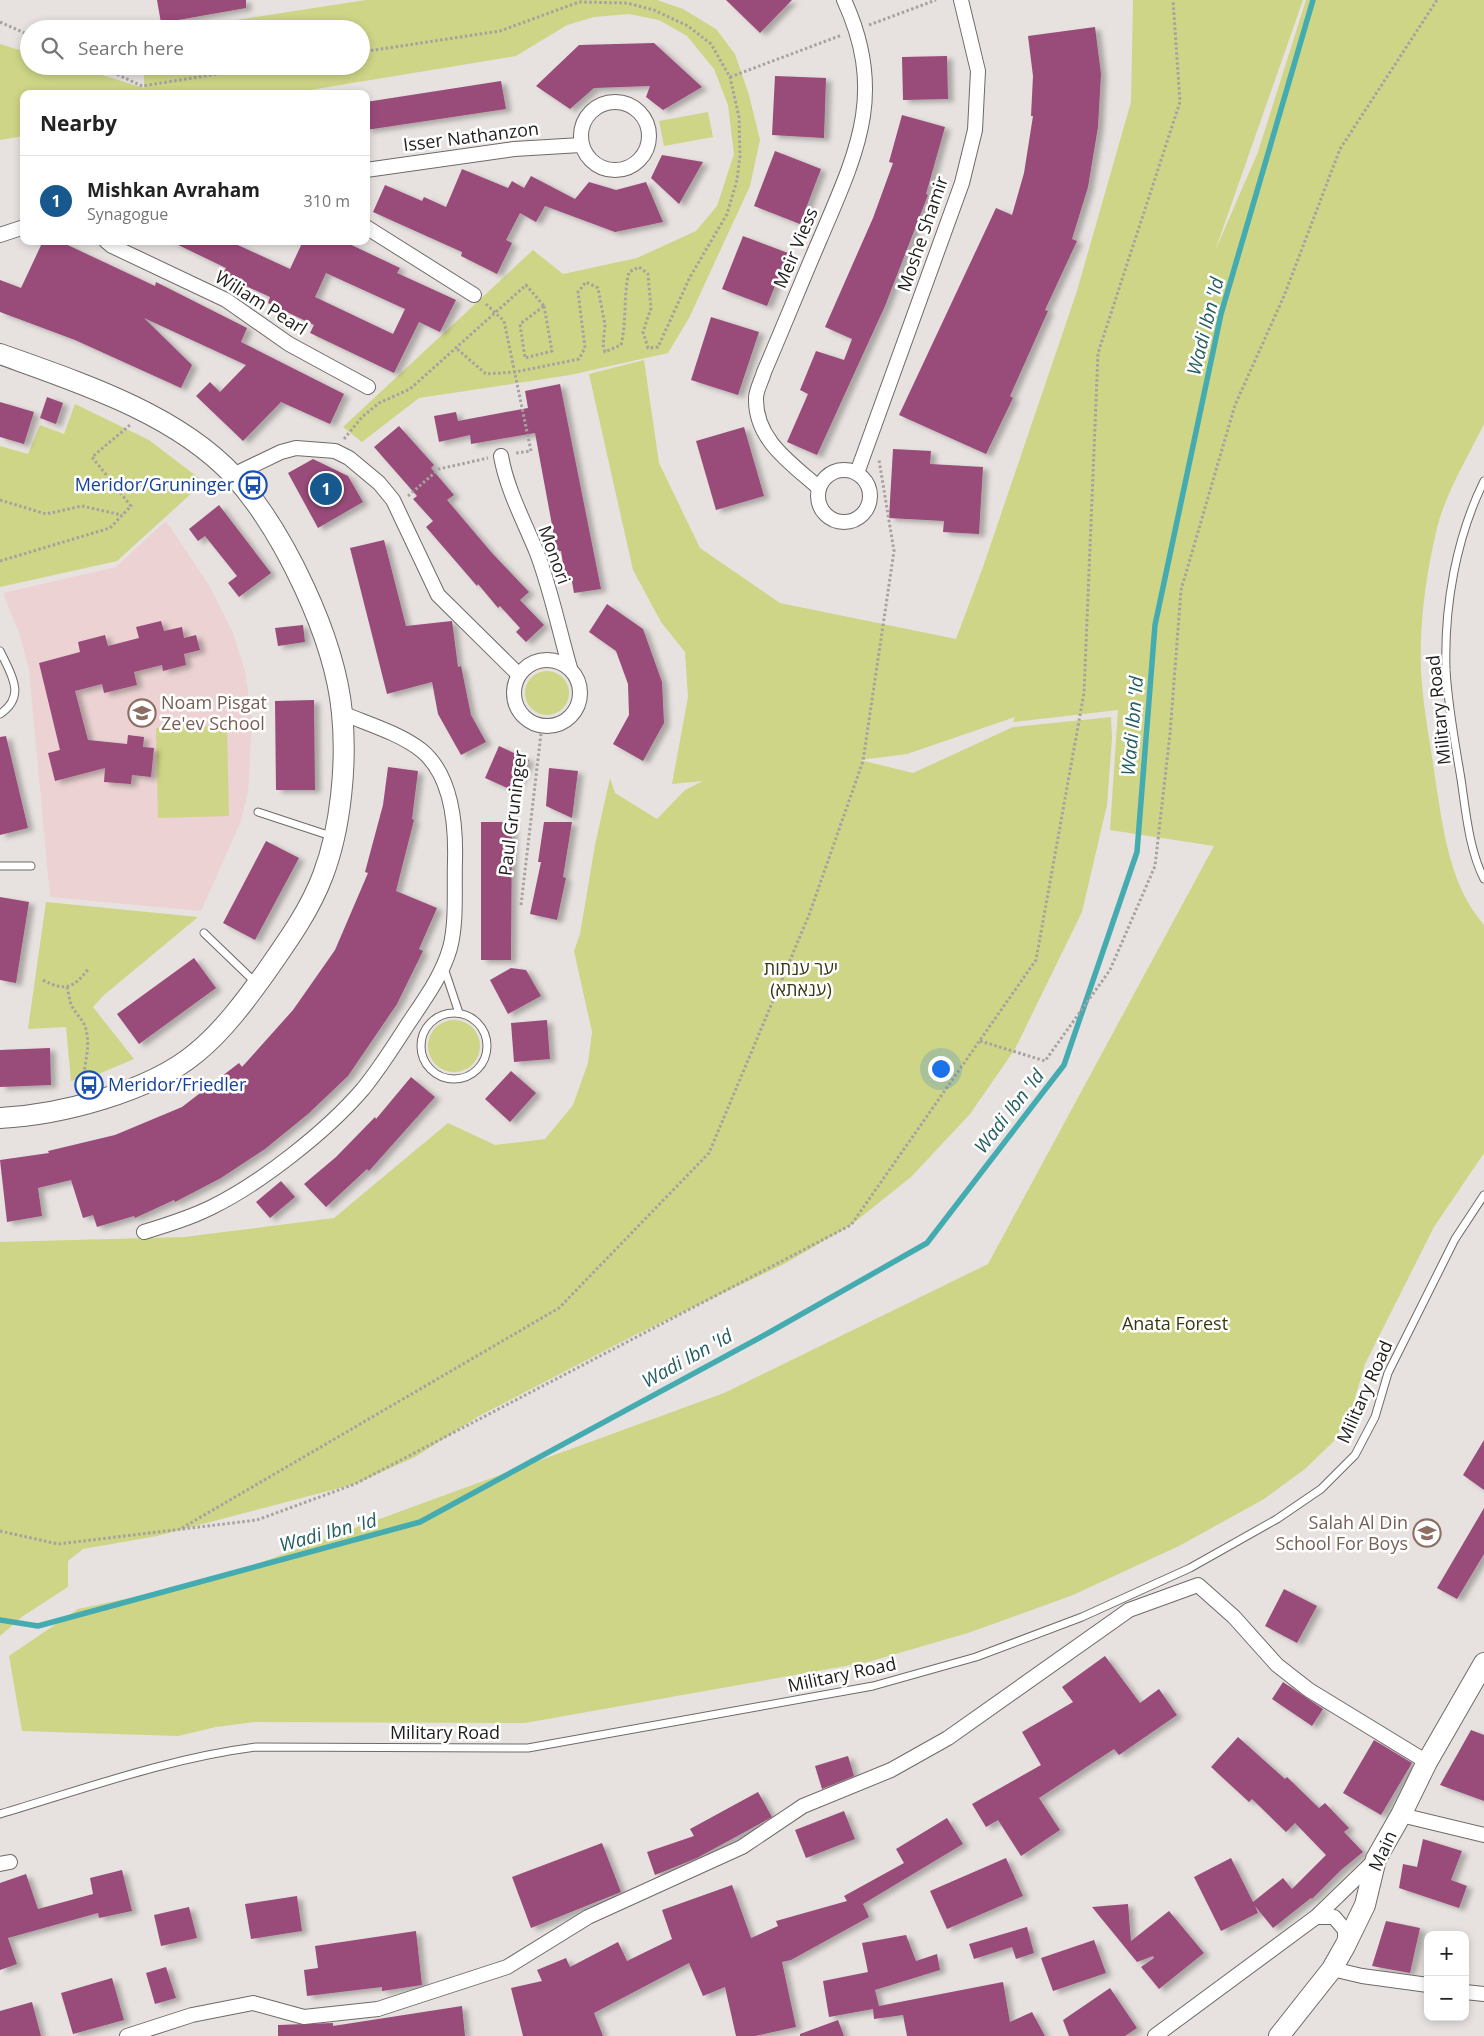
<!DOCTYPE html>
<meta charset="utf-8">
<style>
:root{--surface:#fff;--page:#f6f6f6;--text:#222;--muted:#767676;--line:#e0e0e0;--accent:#17598f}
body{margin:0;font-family:"Open Sans",Heebo,sans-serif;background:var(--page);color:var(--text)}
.controls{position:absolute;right:15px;bottom:15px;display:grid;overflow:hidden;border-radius:10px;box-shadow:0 2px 8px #0003}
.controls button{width:45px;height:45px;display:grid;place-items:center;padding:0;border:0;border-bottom:1px solid var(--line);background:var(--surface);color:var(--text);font:25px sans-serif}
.you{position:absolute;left:940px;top:1068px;width:18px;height:18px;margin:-12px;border:4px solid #fff;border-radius:50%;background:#1a73e8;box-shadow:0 0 0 8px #1a73e833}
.badge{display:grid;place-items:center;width:32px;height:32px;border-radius:50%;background:var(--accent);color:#fff;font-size:16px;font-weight:700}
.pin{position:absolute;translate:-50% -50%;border:2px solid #fff;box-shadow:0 1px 5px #0006}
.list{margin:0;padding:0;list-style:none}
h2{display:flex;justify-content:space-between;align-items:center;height:65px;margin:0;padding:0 20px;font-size:21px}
h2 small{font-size:16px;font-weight:400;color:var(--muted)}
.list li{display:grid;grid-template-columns:32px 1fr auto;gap:15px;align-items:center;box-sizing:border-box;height:90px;padding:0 20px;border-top:1px solid var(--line)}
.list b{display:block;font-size:19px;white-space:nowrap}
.list p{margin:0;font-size:16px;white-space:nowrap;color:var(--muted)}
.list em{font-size:16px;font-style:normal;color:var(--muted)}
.icon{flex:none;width:28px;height:28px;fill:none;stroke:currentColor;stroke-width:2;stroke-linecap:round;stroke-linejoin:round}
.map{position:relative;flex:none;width:1484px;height:2036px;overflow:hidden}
.search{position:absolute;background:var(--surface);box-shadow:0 2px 8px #0003;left:20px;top:20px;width:350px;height:55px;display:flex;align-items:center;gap:12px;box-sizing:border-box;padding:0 18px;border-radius:28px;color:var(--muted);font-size:19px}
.panel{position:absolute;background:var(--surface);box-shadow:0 2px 8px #0003;left:20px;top:90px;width:350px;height:155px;border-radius:10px}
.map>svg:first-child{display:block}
</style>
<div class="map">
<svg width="1484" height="2036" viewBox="0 0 1484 2036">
<defs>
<filter id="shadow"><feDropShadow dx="5.5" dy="3" stdDeviation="2.5" flood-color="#0004"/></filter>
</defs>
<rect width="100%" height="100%" fill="#e7e2df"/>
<polygon fill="#ecd2d2" points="166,521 210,587 233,633 245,671 252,720 248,792 241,821 201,911 50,897 29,670 20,635 3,593 116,567"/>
<g fill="#ced586">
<polygon points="366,0 657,0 683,9 716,29 735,54 749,95 760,140 750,186 689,318 668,353 570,375 419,398 362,442 343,427 533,250 563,274 637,258 696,231 717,206 734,154 728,105 714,69 687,36 659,20 629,14 594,17 567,25 516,56 286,94 24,94 24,136 0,140 0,44 29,53 29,66 73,66 144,88 144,66 361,66 361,29 178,29"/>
<path d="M1133 0H1303L1215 251 1258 152 1306 0H1484V424C1468 457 1446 492 1437 528 1426 573 1419 625 1421 671 1423 709 1431 746 1436 784 1444 834 1450 885 1484 925V1153L1434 1227 1365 1364 1352 1408 1335 1440 1305 1469 1264 1499 1179 1546 1073 1595 968 1633 868 1662 525 1723 255 1722 216 1727 178 1736 22 1731 9 1656 78 1609 213 1580 724 1393 988 1264 1214 846 1110 830 1118 710 1013 722 1015 717 907 754 860 760 913 773 1013 727 1111 717 1112 738 1107 805 1082 912 1015 1049 970 1114 911 1177 851 1225 784 1264 631 1337 479 1416 415 1457 355 1484 157 1536 83 1549 68 1561V1587L23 1616 0 1636V1242L184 1237 334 1218 448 1123 495 1145 545 1139 573 1105 588 1063 592 1032 574 951 580 934 595 845 610 778 615 793 657 819 685 790 703 781 672 784 688 697 685 652 661 622 633 570 589 374 644 360 659 463 700 548 780 603 956 639 983 567 1077 291 1131 102Z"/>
<polygon points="708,112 713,137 664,146 659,121"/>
<polygon points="75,404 149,440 204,482 117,561 0,587 0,446 28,454 40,425 64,434"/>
<circle cx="547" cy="693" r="22"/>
<polygon points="227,726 229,816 158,818 156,728"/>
<polygon points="46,902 198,917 104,995 93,1007 134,1059 101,1073 71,1081 66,1027 28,1029"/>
<circle cx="454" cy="1046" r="26"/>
</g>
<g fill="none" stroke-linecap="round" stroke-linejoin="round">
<polyline stroke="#44acb0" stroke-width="5.5" points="0,1620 38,1626 420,1522 770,1332 927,1243 1064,1065 1137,852 1155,625 1221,314 1313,0"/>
</g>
<g fill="#994b7a" fill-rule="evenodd" filter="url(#shadow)">
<polygon points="157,0 246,0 246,8 161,23"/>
<polygon points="726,0 792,0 760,33"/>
<polygon points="1095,27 1101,74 1098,127 1088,187 1072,239 1077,241 1045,310 1048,311 1010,396 1013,398 986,454 899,415 996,208 1012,215 1024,173 1033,116 1031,116 1033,76 1028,36"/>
<polygon points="654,43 702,87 663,110 646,97 650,86 594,88 570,109 536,86 579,45"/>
<polygon points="947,56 948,99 903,100 902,57"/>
<polygon points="775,76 826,78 824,138 772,135"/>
<polygon points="501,81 506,109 366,130 366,102"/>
<polygon points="902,115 945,127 926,194 928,195 885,306 817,455 787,442 808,394 800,390 816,351 844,360 852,339 825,327 873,218 893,163 889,162"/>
<polygon points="775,151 821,169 800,224 754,206"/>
<polygon points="662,155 703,162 679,204 651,178"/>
<polygon points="462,169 508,188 512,181 524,188 531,176 575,199 589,182 616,190 646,182 663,222 615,232 545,206 536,222 520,213 506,240 512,243 497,274 461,256 462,252 373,212 385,185 422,201 424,197 446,207"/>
<polygon points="743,236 788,253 767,306 722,289"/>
<polygon points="43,241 59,241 155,286 156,282 247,328 241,342 344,394 330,424 281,402 243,441 196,396 210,382 220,392 246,365 144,318 192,365 181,388 75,340 0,312 0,280 21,288"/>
<path d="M170 241H229L290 269 303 241H343L400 268 397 273 456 300 440 332 419 322 394 373 310 333 314 325 268 303 270 297 222 275 226 268ZM326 273 405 309 393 334 315 297Z"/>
<polygon points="711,317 759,332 738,395 691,380"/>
<polygon points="560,384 601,589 574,593 571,576 565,577 561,551 557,552 535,433 471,444 470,435 439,442 434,416 456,412 458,421 528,408 525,391"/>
<polygon points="47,397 63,403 56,424 40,418"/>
<polygon points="0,402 34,412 24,444 0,437"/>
<polygon points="399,426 434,465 431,468 454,495 447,500 492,553 529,592 520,600 544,625 526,642 516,632 520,628 500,606 498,608 478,584 477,586 426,527 433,521 413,499 417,496 374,447"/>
<polygon points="744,427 764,496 716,510 696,441"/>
<polygon points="893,449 931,451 930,464 983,467 979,534 943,532 944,521 889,518"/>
<polygon points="313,459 348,476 363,502 318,528 288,473"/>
<polygon points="219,505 271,573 239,597 228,583 237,576 205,536 198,541 189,529"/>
<polygon points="384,540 406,626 452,621 458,667 461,666 471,715 486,742 461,755 438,714 432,682 387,694 350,548"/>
<polygon points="607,604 643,629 662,682 664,723 643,761 613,744 629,715 628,684 616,651 589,632"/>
<polygon points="161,621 164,631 182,627 184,638 196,635 200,650 184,654 186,665 163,671 162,665 134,672 137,685 104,693 102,684 75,691 88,740 127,744 128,735 144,737 143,747 154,748 151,777 132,775 131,784 104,782 105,768 55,781 48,753 60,750 39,663 80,652 78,642 105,635 108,646 139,638 136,627"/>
<polygon points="303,625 305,642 278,646 275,628"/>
<polygon points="314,700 315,790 276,790 275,701"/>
<polygon points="6,736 28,828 0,835 0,737"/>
<polygon points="499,746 529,760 514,791 485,778"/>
<polygon points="388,767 418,771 412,819 414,820 396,891 437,908 419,949 423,951 397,1004 348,1076 308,1114 265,1149 221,1178 175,1202 174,1200 135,1218 134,1216 97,1227 93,1215 83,1218 71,1180 38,1188 42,1216 7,1222 0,1160 49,1153 48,1151 115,1135 182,1107 239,1063 242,1067 293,1010 335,950 368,873 365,872 383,805"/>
<polygon points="549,768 578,771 572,818 546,806"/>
<polygon points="481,822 512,822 511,960 481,960"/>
<polygon points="544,822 572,822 563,877 566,878 557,920 530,914 541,862 538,862"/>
<polygon points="266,841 299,858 255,940 223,923"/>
<polygon points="0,897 29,902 16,983 0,980"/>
<polygon points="194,958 216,988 139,1044 117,1014"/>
<polygon points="511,968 526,970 541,996 508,1014 490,980"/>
<polygon points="547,1020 550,1059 514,1062 511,1023"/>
<polygon points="50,1048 51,1085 0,1087 0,1050"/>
<polygon points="511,1071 536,1093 510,1122 485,1099"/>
<polygon points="411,1077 435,1097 369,1171 367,1169 326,1207 304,1184 336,1157 375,1117 376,1119"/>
<polygon points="281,1181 295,1197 270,1218 256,1202"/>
<polygon points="1484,1440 1484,1490 1463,1475"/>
<polygon points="1484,1508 1484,1554 1457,1599 1437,1588"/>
<polygon points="1284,1589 1317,1606 1297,1643 1265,1626"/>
<polygon points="1105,1656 1140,1703 1159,1689 1177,1715 1119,1755 1114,1749 1039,1798 1060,1830 1021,1856 998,1820 986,1827 972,1804 1041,1765 1022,1732 1073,1702 1062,1687"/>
<polygon points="1283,1682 1323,1709 1312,1726 1272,1699"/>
<polygon points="1471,1730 1484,1735 1484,1801 1440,1785"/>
<polygon points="1238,1737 1285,1779 1287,1777 1319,1808 1325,1803 1349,1828 1344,1832 1363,1852 1341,1870 1312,1899 1311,1898 1273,1928 1255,1906 1258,1913 1221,1931 1194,1877 1231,1858 1253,1902 1283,1878 1292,1889 1326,1855 1295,1823 1286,1832 1252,1799 1249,1802 1211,1767"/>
<polygon points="1374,1740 1412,1763 1381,1815 1343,1793"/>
<polygon points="848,1756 854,1776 822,1789 815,1766"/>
<polygon points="758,1792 772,1817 697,1858 655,1875 647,1852 694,1836 690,1829"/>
<polygon points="844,1811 855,1839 806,1858 795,1830"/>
<polygon points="947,1818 963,1844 863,1904 869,1917 791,1960 782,1962 796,2027 755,2036 736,2036 725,1987 703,1996 689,1963 594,2013 603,2036 523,2036 511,1988 542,1981 537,1970 566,1958 570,1967 618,1942 627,1961 672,1939 662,1910 732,1885 751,1938 778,1926 776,1921 847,1901 844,1896 904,1863 896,1849"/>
<polygon points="1423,1839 1462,1851 1451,1880 1467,1886 1459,1908 1399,1888 1403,1864 1417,1867"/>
<polygon points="602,1843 621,1892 531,1928 512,1877"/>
<polygon points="1006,1858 1023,1896 947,1929 930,1891"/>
<polygon points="122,1870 132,1911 99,1918 98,1913 8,1938 17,1964 0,1970 0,1883 26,1874 38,1909 93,1894 90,1878"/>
<polygon points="297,1896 302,1931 251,1939 245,1904"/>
<polygon points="1128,1904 1131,1941 1169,1911 1204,1953 1159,1989 1141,1967 1154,1958 1153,1956 1137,1962 1092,1907"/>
<polygon points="189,1907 197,1938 161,1946 154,1915"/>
<polygon points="1386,1921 1420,1928 1410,1973 1372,1966"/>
<polygon points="1027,1927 1034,1953 1016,1959 1012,1947 974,1959 969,1944"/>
<polygon points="416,1931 422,1985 382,1991 382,1987 307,1996 304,1970 318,1968 315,1946"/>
<polygon points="906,1935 916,1961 937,1954 940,1970 875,1990 879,2006 1003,1982 1010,2022 1032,2012 1045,2036 907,2036 903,2015 874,2019 873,2009 829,2017 823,1981 868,1972 862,1943"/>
<polygon points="1094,1940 1106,1973 1053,1991 1041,1958"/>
<polygon points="166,1967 176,1998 155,2004 146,1973"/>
<polygon points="112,1978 124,2020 73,2034 61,1993"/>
<polygon points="1110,1988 1137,2028 1125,2036 1069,2036 1063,2020"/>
<polygon points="32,2002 41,2036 0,2036 0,2011"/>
<polygon points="462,2006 465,2036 278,2036 278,2025 333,2023 333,2026"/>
<polygon points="838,2020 844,2036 800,2036 800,2034"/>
</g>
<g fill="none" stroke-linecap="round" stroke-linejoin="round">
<g stroke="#6f6a68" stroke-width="9">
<g id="lane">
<path d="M1484 481C1456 538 1444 606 1446 670 1448 706 1455 743 1461 779 1466 813 1469 849 1484 879"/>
<path d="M0 651C11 674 27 696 0 714"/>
<polyline points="258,812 334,837"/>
<polyline points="0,866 31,866"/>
<polyline points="204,933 256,983"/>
<polyline points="444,968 459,1013"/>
<circle cx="454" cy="1046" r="33"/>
<path d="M0 1814C84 1789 169 1758 256 1747L528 1748 873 1686 976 1657 1082 1617 1190 1568 1277 1519 1321 1489 1355 1455 1375 1417 1388 1373 1455 1239 1484 1195"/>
</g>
</g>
<g stroke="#6f6a68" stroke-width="16">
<g id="street">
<circle cx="615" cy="136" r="34"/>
<polyline points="366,170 514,149 581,145"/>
<polyline points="366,227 474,295"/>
<polyline points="0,235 24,227"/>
<polyline points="106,241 112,246 226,300 289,344 368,387"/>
<path d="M501 456C507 490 524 521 537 553 551 590 559 630 570 668"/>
<circle cx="844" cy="496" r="26"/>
<polyline points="857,473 962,183 975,130 978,71 961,0"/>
<polyline points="233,475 281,452 296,448 335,451 349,458 379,483 393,500 438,595 519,675"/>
<path d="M819 488C791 463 755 440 756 398 756 390 762 380 764 372 783 328 801 283 820 239 857 152 887 93 844 0"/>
<circle cx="547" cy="693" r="33"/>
<path d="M144 1232C167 1225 190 1218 212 1207 261 1183 327 1131 363 1089 380 1068 394 1046 408 1024 424 1000 442 976 450 948 457 921 454 889 455 861 456 823 452 775 421 750 399 733 368 724 342 713"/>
<polyline points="1401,1815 1484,1835"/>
<polyline points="0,1864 10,1862"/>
<polyline points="1316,1917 1334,1917 1345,1930 1345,1944"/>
<polyline points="1332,1969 1362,1976 1428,1985"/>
<polyline points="1465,1992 1484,1994"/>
<polyline points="127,2036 192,2015 253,2003 304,2017 378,2009 507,1967 588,1917 742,1847 803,1806 891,1770 948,1738 1129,1610 1198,1585 1234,1617 1277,1665 1309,1690 1427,1762"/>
<polyline points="1155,2036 1316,1917 1375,1860"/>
</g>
</g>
<g stroke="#6f6a68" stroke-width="22">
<g id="secondary">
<path d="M0 354C78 382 175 413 233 475 284 531 335 638 342 713 347 763 341 828 323 875 310 910 287 942 266 972 246 1000 223 1031 196 1053 149 1092 60 1115 0 1118"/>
<polyline points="1279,2036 1332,1969 1345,1946 1365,1905 1376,1859 1401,1815 1427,1762 1484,1663"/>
</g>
</g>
<g stroke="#a6a2a0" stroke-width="3" stroke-dasharray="2.5 2.5" stroke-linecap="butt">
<polyline points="0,22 29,35"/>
<polyline points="869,25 936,0"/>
<path d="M361 52 500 31 579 2 627 3 654 10 688 26 711 44 730 77 739 117 740 156 737 180 727 214 690 277 658 347 648 348 643 332 651 308 648 274 639 267 629 272C623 296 627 321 621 345L605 352 603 345 605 325 598 288 586 282 578 292 585 348 579 359 515 372 486 374 456 348"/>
<polyline points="99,66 142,86 269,66"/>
<polyline points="730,77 842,35"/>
<polyline points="486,304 504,321 531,451 516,453"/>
<polygon points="544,306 552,351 525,358 520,324"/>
<polyline points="344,439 362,417 379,403 410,389 526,285 544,306"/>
<polyline points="408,496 439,469 488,458"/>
<polyline points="0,500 46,514 82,506 122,515"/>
<polyline points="0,561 110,528 131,506 92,457 130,425"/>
<polyline points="521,905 542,725"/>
<path d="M43 980C65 992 74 988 89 968"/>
<path d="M67 987C69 993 69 1001 72 1006 75 1013 82 1019 85 1026 92 1048 83 1065 83 1085"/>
<polyline points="980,1041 1045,1061 1110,970 1155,866 1170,734 1181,590 1235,405 1284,296 1340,149 1437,0"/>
<polyline points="182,1528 559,1308 709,1153 809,915 863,761 894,551 879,460"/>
<polyline points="0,1531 58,1544 257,1520 355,1484 851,1225 1036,960 1084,693 1098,353 1180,102 1173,0"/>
</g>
<use href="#lane" stroke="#fff" stroke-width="7"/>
<use href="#street" stroke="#fff" stroke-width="14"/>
<use href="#secondary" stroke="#fff" stroke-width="20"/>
</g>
<defs>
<g id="bus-ring" transform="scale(1.4375)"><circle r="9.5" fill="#fff" stroke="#1a4fb4" stroke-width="1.5"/><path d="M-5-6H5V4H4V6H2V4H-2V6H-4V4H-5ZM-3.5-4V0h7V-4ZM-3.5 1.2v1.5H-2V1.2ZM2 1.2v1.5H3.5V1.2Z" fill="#1a4fb4"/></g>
<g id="school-ring" transform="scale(1.4375)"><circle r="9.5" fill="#fff" stroke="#8d6e63" stroke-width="1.5"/><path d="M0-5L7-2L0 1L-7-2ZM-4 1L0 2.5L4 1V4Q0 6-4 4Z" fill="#8d6e63"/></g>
</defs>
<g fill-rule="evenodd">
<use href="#bus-ring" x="253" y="485"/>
<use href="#school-ring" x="142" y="713"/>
<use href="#bus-ring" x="89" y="1085"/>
<use href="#school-ring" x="1427" y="1533"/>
</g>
<g text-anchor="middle" stroke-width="5" stroke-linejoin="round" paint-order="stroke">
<g font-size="18" fill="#201e1d" stroke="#fff">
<text transform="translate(471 137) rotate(-7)" y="6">Isser Nathanzon</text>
<text transform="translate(923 234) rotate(-71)" y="6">Moshe Shamir</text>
<text transform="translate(796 248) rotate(-67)" y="6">Meir Viess</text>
<text transform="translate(261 303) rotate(32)" y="6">Wiliam Pearl</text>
<text transform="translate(554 555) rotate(70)" y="6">Monori</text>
<text transform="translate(1439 710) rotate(-96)" y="6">Military Road</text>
<text transform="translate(513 813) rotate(-83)" y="6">Paul Gruninger</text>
<text transform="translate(1365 1392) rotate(-66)" y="6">Military Road</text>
<text transform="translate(842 1675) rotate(-12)" y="6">Military Road</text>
<text x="445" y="1739">Military Road</text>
<text transform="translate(1383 1851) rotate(-65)" y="6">Main</text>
</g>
<g font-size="18" fill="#164399" stroke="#fff" text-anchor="end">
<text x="234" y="491">Meridor/Gruninger</text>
<text x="108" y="1091" text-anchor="start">Meridor/Friedler</text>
</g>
<g font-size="18" fill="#785e54" stroke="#fff" text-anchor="start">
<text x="161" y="709">Noam Pisgat<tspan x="161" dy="21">Ze'ev School</tspan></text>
<text x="1408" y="1529" text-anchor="end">Salah Al Din<tspan x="1408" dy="21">School For Boys</tspan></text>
</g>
<g font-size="18" fill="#373911" stroke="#fff">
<text x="801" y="975">יער ענתות<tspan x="801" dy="21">(ענאתא)</tspan></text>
<text x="1175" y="1330">Anata Forest</text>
</g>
<g font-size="19" font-style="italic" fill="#245e60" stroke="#fff">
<text transform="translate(1205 326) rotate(-76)" y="7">Wadi Ibn 'Id</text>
<text transform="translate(1132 726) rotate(-85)" y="7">Wadi Ibn 'Id</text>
<text transform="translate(1009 1111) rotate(-52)" y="7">Wadi Ibn 'Id</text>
<text transform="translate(687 1358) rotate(-29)" y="7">Wadi Ibn 'Id</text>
<text transform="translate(328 1532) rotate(-15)" y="7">Wadi Ibn 'Id</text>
</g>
</g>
</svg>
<div class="controls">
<button>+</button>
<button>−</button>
</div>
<div class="you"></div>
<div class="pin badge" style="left:326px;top:489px">1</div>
<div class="search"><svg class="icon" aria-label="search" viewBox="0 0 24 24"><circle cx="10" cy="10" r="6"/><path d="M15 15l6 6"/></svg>Search here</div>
<section class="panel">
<h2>Nearby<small></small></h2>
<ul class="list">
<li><span class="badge">1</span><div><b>Mishkan Avraham</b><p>Synagogue</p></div><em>310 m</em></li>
</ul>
</section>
</div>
